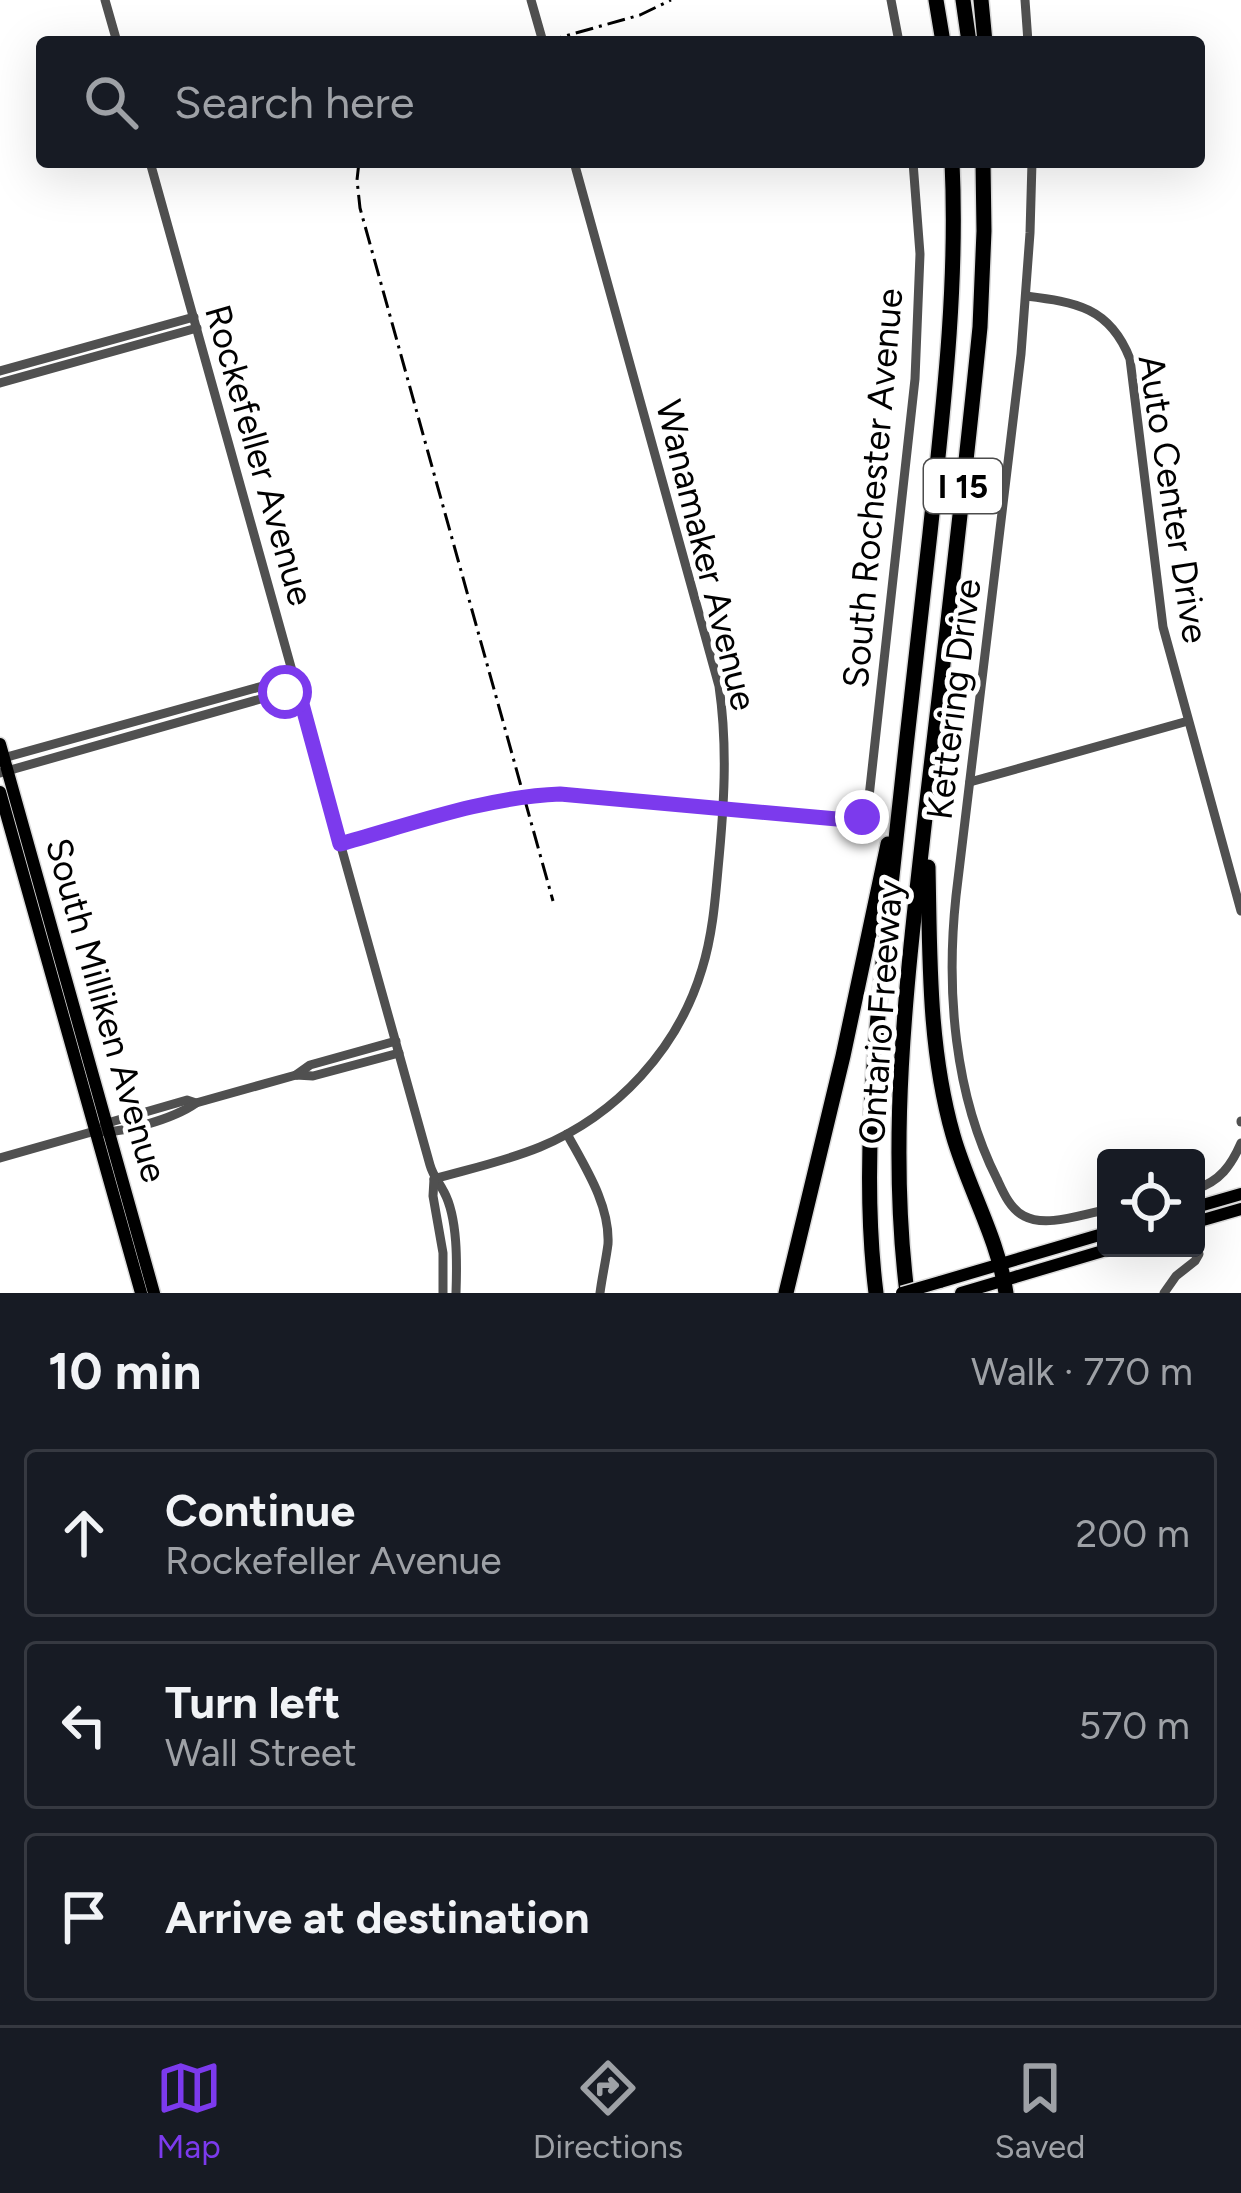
<!DOCTYPE html>
<meta charset="utf-8">
<style>
:root{--surface:#171b24;--page:#242831;--text:#f1f3f6;--muted:#9ea1a6;--line:#363941;--accent:#7c3aed}
body{margin:0;font-family:Figtree,sans-serif;background:var(--page);color:var(--text)}
.controls{position:absolute;right:36px;bottom:36px;display:grid;overflow:hidden;border-radius:12px;box-shadow:0 12px 48px #0002}
.controls button{width:108px;height:108px;display:grid;place-items:center;padding:0;border:0;border-bottom:3px solid var(--line);background:var(--surface);color:var(--text);font:60px sans-serif}
.stop{position:absolute;width:36px;height:36px;margin:-27px;border:9px solid #7c3aed;border-radius:50%;background:#fff}
.stop.end{background:#7c3aed;border-color:#fff;box-shadow:0 3px 12px #0008}
.list{margin:0;padding:0;list-style:none}
h2{display:flex;justify-content:space-between;align-items:center;height:156px;margin:0;padding:0 48px;font-size:51px}
h2 small{font-size:39px;font-weight:400;color:var(--muted)}
.list li{display:grid;grid-template-columns:78px 1fr auto;gap:36px;align-items:center;box-sizing:border-box;height:168px;margin:0 24px 24px;padding:0 24px;border:3px solid var(--line);border-radius:12px}
.list b{display:block;font-size:45px;white-space:nowrap}
.list p{margin:0;font-size:39px;white-space:nowrap;color:var(--muted)}
.list em{font-size:39px;font-style:normal;color:var(--muted)}
.icon{flex:none;width:66px;height:66px;fill:none;stroke:currentColor;stroke-width:2;stroke-linecap:round;stroke-linejoin:round}
.map{position:relative;flex:none;width:1241px;height:1293px;overflow:hidden}
.search{position:absolute;background:var(--surface);box-shadow:0 12px 48px #0002;left:36px;right:36px;top:36px;height:132px;display:flex;align-items:center;gap:30px;box-sizing:border-box;padding:0 42px;border-radius:12px;color:var(--muted);font-size:45px}
.sheet{height:732px;background:var(--surface)}
nav{display:flex;justify-content:space-around;align-items:center;box-sizing:border-box;height:168px;border-top:3px solid var(--line);background:var(--surface);font-size:33px;color:var(--muted)}
nav a{display:grid;justify-items:center;gap:6px}
nav .on{color:var(--accent)}
.map>svg:first-child{display:block}
</style>
<div class="map">
<svg width="1241" height="1293" viewBox="0 0 1241 1293">
<rect width="100%" height="100%" fill="#fff"/>
<g fill="none" stroke-linecap="round" stroke-linejoin="round">
<g stroke="#dbdbdb" stroke-width="15">
<g id="major">
<polyline points="0,744 154,1293"/>
<polyline points="0,792 141,1293"/>
<polyline points="1196,1207 1241,1194"/>
<polyline points="1196,1222 1241,1209"/>
<polyline points="940,1282 1106,1233"/>
<polyline points="961,1293 1113,1248"/>
</g>
</g>
<g stroke="#dbdbdb" stroke-width="18">
<g id="highway">
<polyline points="936,0 943,42"/>
<polyline points="963,0 969,42"/>
<polyline points="981,0 985,42"/>
<path d="M928 867C930 957 928 1047 953 1135 968 1188 998 1238 1006 1293"/>
<polyline points="786,1293 843,1056 888,844"/>
<path d="M876 1293C861 1173 875 1041 887 922 901 792 915 663 930 533 943 410 958 286 952 162"/>
<path d="M907 1293C887 1132 908 970 926 809 945 649 964 488 980 327L984 231 983 162"/>
</g>
</g>
<g stroke="#505050" stroke-width="9">
<polyline points="105,0 117,42"/>
<polyline points="531,0 543,42"/>
<polyline points="891,0 899,42"/>
<polyline points="1025,0 1028,42"/>
<path d="M150 162 430 1165C433 1176 439 1182 444 1192 458 1218 457 1264 456 1293"/>
<path d="M1032 162 1030 233 1021 354 956 896C946 990 954 1094 997 1179 1003 1192 1010 1209 1024 1216 1046 1228 1082 1214 1106 1210"/>
<path d="M1026 296C1075 302 1110 307 1130 359L1163 627 1241 911"/>
<polyline points="0,371 194,317"/>
<polyline points="0,383 197,328"/>
<polyline points="0,759 281,681 296,682"/>
<polyline points="0,773 285,692 296,682"/>
<polyline points="970,782 1188,721"/>
<path d="M340 845C412 825 485 796 559 794L848 820 862 817 868 806 915 379 920 254 913 162"/>
<polyline points="296,1075 310,1065 396,1041"/>
<polyline points="1241,1121 1241,1122"/>
<polyline points="104,1124 187,1100 196,1103 296,1075 313,1076 399,1053"/>
<path d="M567 1134C585 1167 610 1205 608 1244 606 1260 602 1277 600 1293"/>
<path d="M0 1158 95 1131C121 1135 175 1118 196 1103"/>
<path d="M434 1179C469 1169 506 1161 540 1147 617 1115 678 1049 702 969 712 937 715 903 718 869 724 807 728 748 719 686L574 162"/>
<polyline points="434,1179 433,1196 443,1253 443,1293"/>
<path d="M1196 1189C1220 1181 1231 1166 1241 1143"/>
<polyline points="1164,1293 1176,1276 1195,1261 1199,1254 1196,1244"/>
</g>
<use href="#major" stroke="#000" stroke-width="12"/>
<use href="#highway" stroke="#000" stroke-width="15"/>
<g stroke="#000" stroke-width="3" stroke-dasharray="18 6 3 6" stroke-linecap="butt">
<polyline points="544,42 640,15 671,0"/>
<polyline points="359,162 357,180 360,208 553,901"/>
</g>
<g stroke="#dbdbdb" stroke-width="15" stroke-linecap="butt">
<polyline id="major-bridge" points="902,1293 940,1282"/>
</g>
<use href="#major-bridge" stroke="#000" stroke-width="12"/>
</g>
<g fill="none" stroke-linecap="round" stroke-linejoin="round">
<path stroke="#7c3aed" stroke-width="15" d="M285 692 296 682 340 844C412 824 485 797 560 794L848 820 862 817"/>
</g>
<g text-anchor="middle" stroke-width="10" stroke-linejoin="round" paint-order="stroke">
<rect fill="#fff" stroke="#4c4c4c" stroke-width="3" x="924" y="459" width="78" height="54" rx="9"/>
<g font-size="33" font-weight="bold" fill="#000">
<text x="963" y="498">I 15</text>
</g>
<g font-size="36" fill="#000" stroke="#fff">
<text transform="translate(260 455) rotate(74)" y="13">Rockefeller Avenue</text>
<text transform="translate(872 488) rotate(-85)" y="13">South Rochester Avenue</text>
<text transform="translate(1174 499) rotate(81)" y="13">Auto Center Drive</text>
<text transform="translate(707 555) rotate(76)" y="13">Wanamaker Avenue</text>
<text transform="translate(953 699) rotate(-83)" y="13">Kettering Drive</text>
<text transform="translate(107 1010) rotate(74)" y="13">South Milliken Avenue</text>
<text transform="translate(880 1012) rotate(-86)" y="13">Ontario Freeway</text>
</g>
</g>
</svg>
<div class="controls">
<button><svg class="icon" aria-label="locate" viewBox="0 0 24 24"><circle cx="12" cy="12" r="6"/><path d="M12 2v4M12 18v4M2 12h4M18 12h4"/></svg></button>
</div>
<div class="stop" style="left:285px;top:692px"></div>
<div class="stop end" style="left:862px;top:817px"></div>
<div class="search"><svg class="icon" aria-label="search" viewBox="0 0 24 24"><circle cx="10" cy="10" r="6"/><path d="M15 15l6 6"/></svg>Search here</div>
</div>
<section class="sheet">
<h2>10 min<small>Walk · 770 m</small></h2>
<ul class="list">
<li><svg class="icon" aria-label="ahead" viewBox="0 0 24 24"><path d="M12 20V5M6 11l6-6 6 6"/></svg><div><b>Continue</b><p>Rockefeller Avenue</p></div><em>200 m</em></li>
<li><svg class="icon" aria-label="left" viewBox="0 0 24 24"><path d="M17 20v-9H6M10 6l-5 5 5 5"/></svg><div><b>Turn left</b><p>Wall Street</p></div><em>570 m</em></li>
<li><svg class="icon" aria-label="arrive" viewBox="0 0 24 24"><path d="M6 21V4h12l-3 4 3 4H6"/></svg><div><b>Arrive at destination</b></div></li>
</ul>
</section>
<nav>
<a class="on"><svg class="icon" aria-label="map" viewBox="0 0 24 24"><path d="M3 6l6-2 6 2 6-2v14l-6 2-6-2-6 2zM9 4v14M15 6v14"/></svg>Map</a>
<a><svg class="icon" aria-label="directions" viewBox="0 0 24 24"><path d="M12 3l9 9-9 9-9-9zM9 14v-3h6M13 9l2 2-2 2"/></svg>Directions</a>
<a><svg class="icon" aria-label="saved" viewBox="0 0 24 24"><path d="M7 4h10v16l-5-4-5 4z"/></svg>Saved</a>
</nav>
